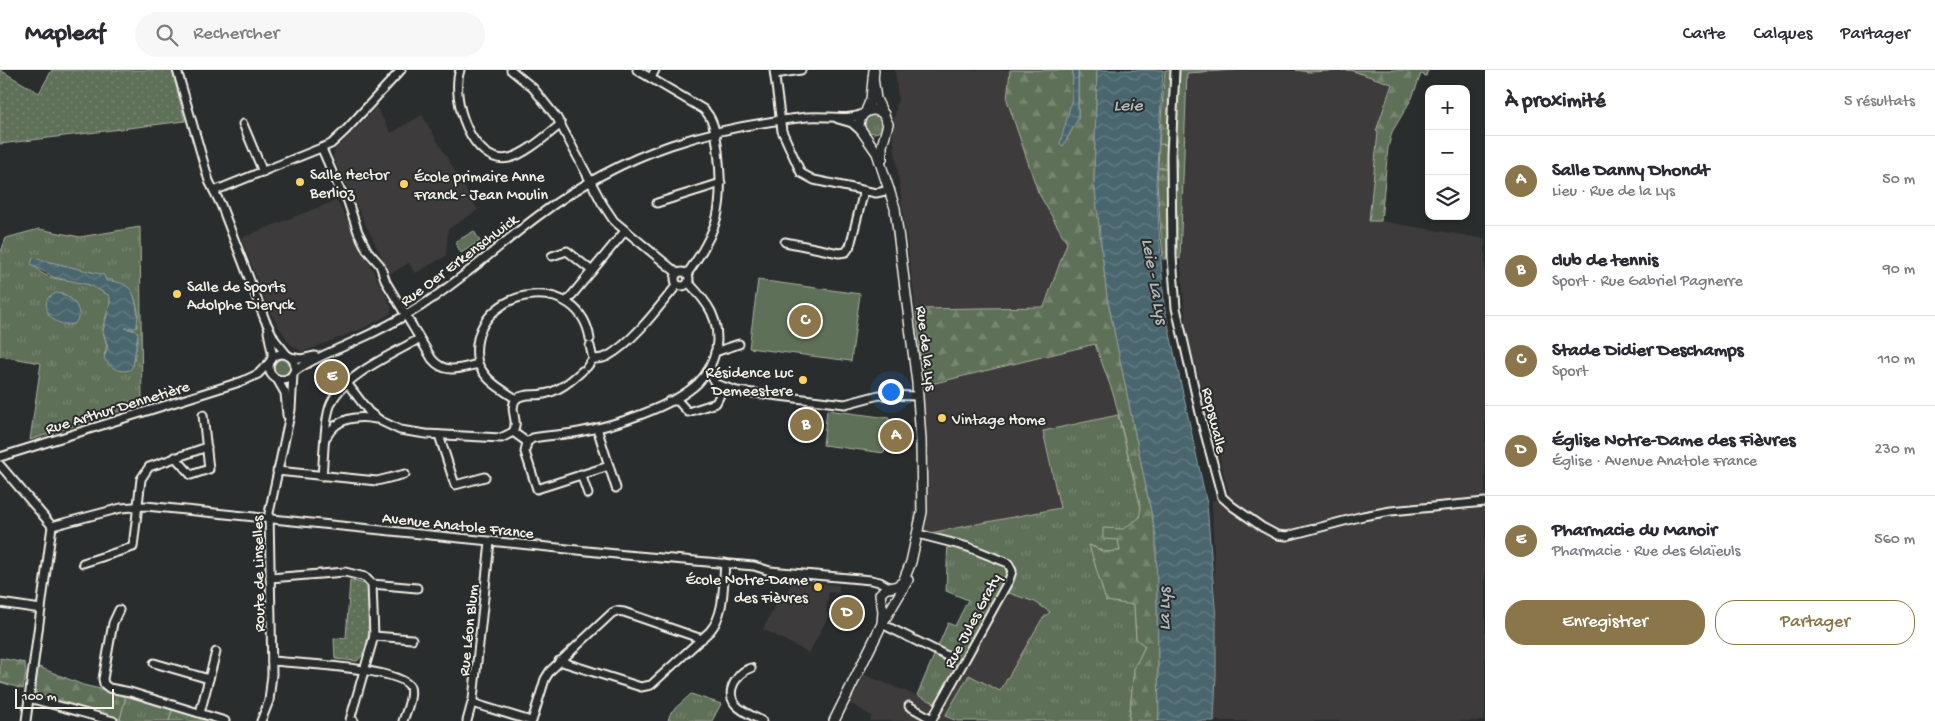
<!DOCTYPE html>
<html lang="fr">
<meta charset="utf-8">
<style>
:root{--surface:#fff;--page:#f7f7f7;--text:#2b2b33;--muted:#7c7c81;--line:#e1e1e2;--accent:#8a764a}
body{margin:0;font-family:"Gochi Hand",sans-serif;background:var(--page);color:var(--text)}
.controls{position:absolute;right:15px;top:15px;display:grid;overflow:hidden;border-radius:10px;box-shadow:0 2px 8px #0003}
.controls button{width:45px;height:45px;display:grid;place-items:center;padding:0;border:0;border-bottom:1px solid var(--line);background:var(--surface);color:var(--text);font:25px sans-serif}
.scale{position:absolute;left:15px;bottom:12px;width:99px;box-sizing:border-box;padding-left:5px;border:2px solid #f4f1e8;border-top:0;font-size:14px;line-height:18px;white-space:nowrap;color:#f4f1e8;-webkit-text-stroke:4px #2a2d2e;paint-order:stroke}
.you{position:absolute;left:890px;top:321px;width:18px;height:18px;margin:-12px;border:4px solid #fff;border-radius:50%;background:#1a73e8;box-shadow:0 0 0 8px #1a73e833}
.badge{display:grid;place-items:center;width:32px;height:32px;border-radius:50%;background:var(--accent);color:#fff;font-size:16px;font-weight:700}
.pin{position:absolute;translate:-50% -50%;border:2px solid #fff;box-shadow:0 1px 5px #0006}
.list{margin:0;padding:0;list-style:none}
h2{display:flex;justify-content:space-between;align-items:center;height:65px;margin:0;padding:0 20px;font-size:21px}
h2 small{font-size:16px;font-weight:400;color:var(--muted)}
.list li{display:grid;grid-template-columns:32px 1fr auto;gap:15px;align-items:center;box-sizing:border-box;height:90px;padding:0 20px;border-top:1px solid var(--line)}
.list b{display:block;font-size:19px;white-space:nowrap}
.list p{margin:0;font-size:16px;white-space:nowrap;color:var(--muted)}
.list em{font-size:16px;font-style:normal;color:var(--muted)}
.actions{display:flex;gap:10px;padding:15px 20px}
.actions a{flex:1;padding:11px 0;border:1px solid var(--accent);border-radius:20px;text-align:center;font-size:18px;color:var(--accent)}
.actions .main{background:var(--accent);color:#fff}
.icon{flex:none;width:28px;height:28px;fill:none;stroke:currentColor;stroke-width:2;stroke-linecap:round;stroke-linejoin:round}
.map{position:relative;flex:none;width:1485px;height:651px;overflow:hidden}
header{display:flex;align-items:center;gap:30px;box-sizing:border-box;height:70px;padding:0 25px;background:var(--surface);border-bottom:1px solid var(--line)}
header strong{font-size:24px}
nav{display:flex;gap:28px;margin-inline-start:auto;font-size:18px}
.search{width:350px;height:45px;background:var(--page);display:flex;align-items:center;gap:12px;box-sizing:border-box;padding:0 18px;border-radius:28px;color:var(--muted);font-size:19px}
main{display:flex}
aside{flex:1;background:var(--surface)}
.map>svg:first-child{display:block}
</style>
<header>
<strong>Mapleaf</strong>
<div class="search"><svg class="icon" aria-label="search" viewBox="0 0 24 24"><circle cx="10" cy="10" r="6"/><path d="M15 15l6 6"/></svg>Rechercher</div>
<nav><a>Carte</a><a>Calques</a><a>Partager</a></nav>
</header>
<main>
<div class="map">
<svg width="1485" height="651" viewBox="0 0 1485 651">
<defs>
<pattern id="grass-tufts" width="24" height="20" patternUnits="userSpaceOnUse" patternTransform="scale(1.25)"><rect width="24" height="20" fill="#5f7059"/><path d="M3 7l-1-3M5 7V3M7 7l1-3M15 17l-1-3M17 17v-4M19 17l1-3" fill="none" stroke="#778571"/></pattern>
<pattern id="forest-firs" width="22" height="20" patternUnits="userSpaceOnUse" patternTransform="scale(1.25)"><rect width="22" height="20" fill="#5f7059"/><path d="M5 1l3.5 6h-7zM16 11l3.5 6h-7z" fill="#778571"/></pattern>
<pattern id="park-dots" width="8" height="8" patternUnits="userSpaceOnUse" patternTransform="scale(1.25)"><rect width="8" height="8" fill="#5f7059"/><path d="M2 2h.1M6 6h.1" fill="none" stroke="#778571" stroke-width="1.8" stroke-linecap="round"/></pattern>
<pattern id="water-waves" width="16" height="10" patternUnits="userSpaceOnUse" patternTransform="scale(1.25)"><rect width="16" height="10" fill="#4a666e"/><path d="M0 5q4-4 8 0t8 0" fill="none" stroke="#657c83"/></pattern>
</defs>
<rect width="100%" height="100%" fill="#2a2d2e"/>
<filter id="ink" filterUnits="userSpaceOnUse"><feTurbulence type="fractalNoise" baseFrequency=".02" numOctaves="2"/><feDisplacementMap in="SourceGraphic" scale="10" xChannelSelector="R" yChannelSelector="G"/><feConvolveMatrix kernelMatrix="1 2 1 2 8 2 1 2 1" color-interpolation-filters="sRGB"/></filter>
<g filter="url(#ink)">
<g fill="#3e3b3a">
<polygon points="895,0 1010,0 1007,30 1038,122 1067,173 1044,237 916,239 892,59 898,28"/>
<polygon points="1240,0 1296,0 1310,2 1350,0 1392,14 1376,61 1378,62 1369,151 1381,151 1485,169 1485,651 1214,651 1216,549 1212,431 1229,423 1187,264 1180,189 1187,2"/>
<polygon points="376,37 391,63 422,45 478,140 448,159 446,186 415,203 409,193 390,204 333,88 335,79 344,71"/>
<polygon points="337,130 392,238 390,244 364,258 302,282 290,274 271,244 241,168"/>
<polygon points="1095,274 1114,326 1118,345 1043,362 1060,438 930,463 912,458 916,412 924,413 923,316"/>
<polygon points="793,510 839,515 839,523 829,522 826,541 829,545 809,583 763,559 775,536 785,526"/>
<polygon points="1000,520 1036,532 1050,542 1042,549 1000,621 969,606 945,647 957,651 870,651 872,646 850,633 865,605 937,634"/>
</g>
<g fill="url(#grass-tufts)" stroke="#aab0a0" fill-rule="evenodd">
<circle cx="874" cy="54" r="9"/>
<polygon points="1159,74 1168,75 1167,98 1158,98"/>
<path d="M140 157 142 334 30 370 41 293 0 286V184L6 168 39 159 80 167ZM33 188 103 205 106 210H112L134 226 138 241 137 257 125 258 134 260 138 266 133 296 104 285C110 275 103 268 103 258 104 247 112 237 110 226 103 222 96 218 89 215 70 206 46 216 32 192ZM62 223C75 229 84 242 74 254L69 255 46 234 50 226Z"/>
<circle cx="282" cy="297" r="8"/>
<path d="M1118 345 1141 438 1140 448C1124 458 1117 461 1120 481L1104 482 1090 475 1134 535 1136 569 1145 576 1134 600 1129 651H957L945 646 969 605 1000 621 1042 549 1050 542 1035 532 1000 520 937 634 917 625 948 553 955 556 968 530 946 521 948 468 930 463 1060 438 1043 361Z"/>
<polygon points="691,624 721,634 712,651 668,650 671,642"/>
<polygon points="126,625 173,637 169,651 125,651 120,649"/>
</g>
<g fill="url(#forest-firs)" stroke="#aab0a0">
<polygon points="1010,0 1073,0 1072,29 1061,74 1063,76 1078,49 1078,0 1097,0 1094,111 1107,226 1156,466 1159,651 1129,651 1134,599 1145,576 1136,569 1134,535 1106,531 1089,475 1104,482 1120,481 1118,470 1103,469 1103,458 1123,459 1139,448 1141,438 1114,326 1095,274 923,316 916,239 1044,237 1067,173 1038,122 1007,30"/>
<polygon points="1165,0 1236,0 1187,3 1180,189 1175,188 1177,75 1159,74"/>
<polygon points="1296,0 1428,0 1426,6 1421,4 1412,28 1392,62 1388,78 1381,151 1369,151 1378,62 1376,61 1392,14 1350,0 1309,2"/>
<polygon points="1158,98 1167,98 1169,189 1163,189 1157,113"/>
<polygon points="0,588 25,593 26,603 23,619 0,612"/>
<polygon points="39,597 83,615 126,625 120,649 36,623 37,604"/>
</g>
<g fill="url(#park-dots)" stroke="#aab0a0">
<polygon points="0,0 39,23 52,0 172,0 185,51 0,74"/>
<path d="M350 510 368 515C368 535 374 579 357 591L335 589 334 569 346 568Z"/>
<polygon points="173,637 213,651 169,651"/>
</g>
<g fill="#5f7059" stroke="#aab0a0">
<polygon points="474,161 480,171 461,183 455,172"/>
<polygon points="758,210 860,224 851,291 749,278"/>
<polygon points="827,340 889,348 884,383 823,375"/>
</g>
<g fill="url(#water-waves)" stroke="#8e9e9f">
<polygon points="1073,0 1078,0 1078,49 1063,76 1060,74 1072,29"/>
<polygon points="1097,0 1163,0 1156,113 1164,236 1207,434 1216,549 1216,604 1214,651 1159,651 1156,466 1107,226 1094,111"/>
<path d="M33 188 104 205 106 211C113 211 122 212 128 217 136 222 140 250 136 258H125L136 261 138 263 133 296 130 300C119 303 110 298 104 288L108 277 103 261 110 234V226L90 215 53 207 31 194Z"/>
<path d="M56 223C71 224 87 242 74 254 58 257 43 246 47 229Z"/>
</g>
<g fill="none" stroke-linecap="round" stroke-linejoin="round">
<g stroke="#f4f1e8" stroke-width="11">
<g id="minor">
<polyline points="177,0 209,111 221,135 265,250 275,270 287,285"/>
<path d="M460 0C450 28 472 96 509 88 525 85 548 64 561 54"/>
<polyline points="511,0 533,18 557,48 602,133 614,151 677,203"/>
<path d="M637 0 703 39C715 49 716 67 718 81 724 137 720 158 687 204"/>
<polyline points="774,0 782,61 801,103 814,110 876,123 890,120"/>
<polyline points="1175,0 1171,85 1172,187 1176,238 1203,356 1222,427 1232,436 1262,457 1277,465 1287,466 1363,446 1391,441 1485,432"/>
<polyline points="775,4 801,0"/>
<polyline points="651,8 655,0"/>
<polyline points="838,49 852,53 860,60"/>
<polyline points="243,54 263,102"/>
<path d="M322 79 339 118 347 129 358 162 367 180 380 195 386 212 432 289C445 305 461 298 478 294"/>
<polyline points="214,121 331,74 345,61 401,0"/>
<polyline points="657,133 721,113"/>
<polyline points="785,172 839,183 846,182 850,176 864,121"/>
<polyline points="552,186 567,181 592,201"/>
<circle cx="682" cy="209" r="7"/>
<polyline points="567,231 625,161"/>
<polyline points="268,262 272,282 272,289"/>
<polyline points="715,282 739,274"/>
<circle cx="282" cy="297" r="13"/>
<polyline points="290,287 301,289 315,286"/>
<path d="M593 289C598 289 604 288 608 286 633 272 659 237 677 215"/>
<polyline points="587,297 593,289 590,276"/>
<path d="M582 301C571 311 559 321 544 324 534 326 524 323 516 329 503 320 489 313 481 299 476 292 476 283 477 274 485 215 580 204 590 269"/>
<path d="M294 302C311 289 332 282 351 273 376 262 399 250 421 236 463 209 499 175 538 146 578 116 624 91 671 75 715 60 760 52 807 47 825 45 846 51 863 44"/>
<polyline points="277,309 285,323 287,345"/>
<polyline points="347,313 369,342 381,351 400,360 426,364 501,368 513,362"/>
<polyline points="716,314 737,321 845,334 879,325 918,326"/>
<polyline points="669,331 678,331 688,342 716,333 720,325 711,305 711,296"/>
<polyline points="597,358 616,418"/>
<path d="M513 362 527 372 533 368C548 365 564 365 579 362 613 356 673 337 698 313 707 304 713 292 716 280 721 249 708 233 688 212"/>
<path d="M513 362C520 350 508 341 516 329"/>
<polyline points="439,365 455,415 485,407"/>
<path d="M327 366C337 348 357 345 376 349"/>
<polyline points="527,372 525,382 537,419 609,396"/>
<polyline points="0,387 243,311 258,304 270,292"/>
<polyline points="175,387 191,405 209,399 203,345"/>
<polyline points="0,395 52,456 26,651"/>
<polyline points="277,401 377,411 405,404"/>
<polyline points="581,404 588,424"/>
<path d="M322 406C324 387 324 352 330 336 340 307 393 284 419 269"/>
<polyline points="52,456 121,438 146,436 626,485 754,496 770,501 871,510 880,512 891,518"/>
<polyline points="918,464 968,477 1008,493 1012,501 1009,510 931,651"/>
<polyline points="83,493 133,477 141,409 149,397 207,377"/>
<polyline points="270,508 345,502 365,507 372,514 374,566 350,650 354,651"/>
<polyline points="372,514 417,518"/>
<polyline points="0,533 41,539"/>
<polyline points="119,540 113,553 103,609 104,614 109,618 130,622 225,651"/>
<polyline points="882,554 947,586"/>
<polyline points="374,566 412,569"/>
<path d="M272 591C295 593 402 598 410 617 413 627 406 642 403 651"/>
<path d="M559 591 641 617 651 615 710 561C725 544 723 515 725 493"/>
<polyline points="154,593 209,609"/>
<path d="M751 598C742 601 739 605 734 613 723 635 747 643 762 651"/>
<polyline points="29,628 113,651"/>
<polyline points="472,633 531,651"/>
<polyline points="909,636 932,649"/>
<polyline points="200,643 216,582"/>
<polyline points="261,651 269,631 272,604 269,443 291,340 293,304"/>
<polyline points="467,651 473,629 490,472"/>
<polyline points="532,651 545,609 550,601 612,543 616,541 624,542 702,569"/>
</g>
</g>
<g stroke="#f4f1e8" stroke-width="12">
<g id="major">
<polyline points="873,7 876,29 888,54 882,76 882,89"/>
<polyline points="866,41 871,29 874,0"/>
<path d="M882 554 883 541 880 524 885 519 897 516 903 512 911 492 922 442 921 370 917 313 895 138 877 83 859 57C859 42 872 35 884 44"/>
<polyline points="834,651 882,554 908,510"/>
</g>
</g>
<use href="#minor" stroke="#2a2d2e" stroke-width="7"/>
<use href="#major" stroke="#2a2d2e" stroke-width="9"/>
</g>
</g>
<g fill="#ffd166" stroke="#2a2d2e" stroke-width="2">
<circle cx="300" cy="112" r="5"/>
<circle cx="404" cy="114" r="5"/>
<circle cx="177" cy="224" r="5"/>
<circle cx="803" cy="310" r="5"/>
<circle cx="942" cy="348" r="5"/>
<circle cx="818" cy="517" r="5"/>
</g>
<g text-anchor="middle" stroke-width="4" stroke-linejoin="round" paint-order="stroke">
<g font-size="16" fill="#f4f1e8" stroke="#2a2d2e" text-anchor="start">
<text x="310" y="109">Salle Hector<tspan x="310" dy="18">Berlioz</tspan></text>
<text x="414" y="111">École primaire Anne<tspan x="414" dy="18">Franck - Jean Moulin</tspan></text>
<text x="187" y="221">Salle de Sports<tspan x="187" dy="18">Adolphe Dieryck</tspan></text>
<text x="793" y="307" text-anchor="end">Résidence Luc<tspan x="793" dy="18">Demeestere</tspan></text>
<text x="952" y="354">Vintage Home</text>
<text x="808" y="514" text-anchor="end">École Notre-Dame<tspan x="808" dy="18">des Fièvres</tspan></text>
</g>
<g font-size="16" fill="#f4f1e8" stroke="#2a2d2e">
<text transform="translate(458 189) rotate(-37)" y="6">Rue Oer Erkenschwick</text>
<text transform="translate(928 278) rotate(83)" y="6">Rue de la Lys</text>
<text transform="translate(117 336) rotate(-17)" y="6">Rue Arthur Dennetière</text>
<text transform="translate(1216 350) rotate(77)" y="6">Ropswalle</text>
<text transform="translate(458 454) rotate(6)" y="6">Avenue Anatole France</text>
<text transform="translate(257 504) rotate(-91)" y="6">Route de Linselles</text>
<text transform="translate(971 550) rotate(-62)" y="6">Rue Jules Graty</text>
<text transform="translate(467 560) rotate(-84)" y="6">Rue Léon Blum</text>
</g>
<g font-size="18" font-style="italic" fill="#b0b9b7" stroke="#2a2d2e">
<text x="1128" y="40">Leie</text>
<text transform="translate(1156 211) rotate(80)" y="6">Leie - La Lys</text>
<text transform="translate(1163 539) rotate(-90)" y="6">La Lys</text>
</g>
</g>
</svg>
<div class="controls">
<button>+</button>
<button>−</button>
<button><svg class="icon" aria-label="layers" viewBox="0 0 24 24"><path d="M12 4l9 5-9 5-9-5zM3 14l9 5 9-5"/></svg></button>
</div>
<div class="scale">100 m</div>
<div class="you"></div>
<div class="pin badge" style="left:896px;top:366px">A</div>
<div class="pin badge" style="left:806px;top:355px">B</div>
<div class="pin badge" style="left:805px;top:251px">C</div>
<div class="pin badge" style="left:847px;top:543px">D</div>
<div class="pin badge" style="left:332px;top:307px">E</div>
</div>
<aside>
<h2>À proximité<small>5 résultats</small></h2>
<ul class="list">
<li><span class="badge">A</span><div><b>Salle Danny Dhondt</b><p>Lieu · Rue de la Lys</p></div><em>50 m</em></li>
<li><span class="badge">B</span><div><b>club de tennis</b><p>Sport · Rue Gabriel Pagnerre</p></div><em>90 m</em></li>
<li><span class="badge">C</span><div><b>Stade Didier Deschamps</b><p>Sport</p></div><em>110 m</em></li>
<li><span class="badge">D</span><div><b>Église Notre-Dame des Fièvres</b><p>Église · Avenue Anatole France</p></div><em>230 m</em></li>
<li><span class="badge">E</span><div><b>Pharmacie du Manoir</b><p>Pharmacie · Rue des Glaïeuls</p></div><em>560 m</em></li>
</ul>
<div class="actions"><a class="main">Enregistrer</a><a>Partager</a></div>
</aside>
</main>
